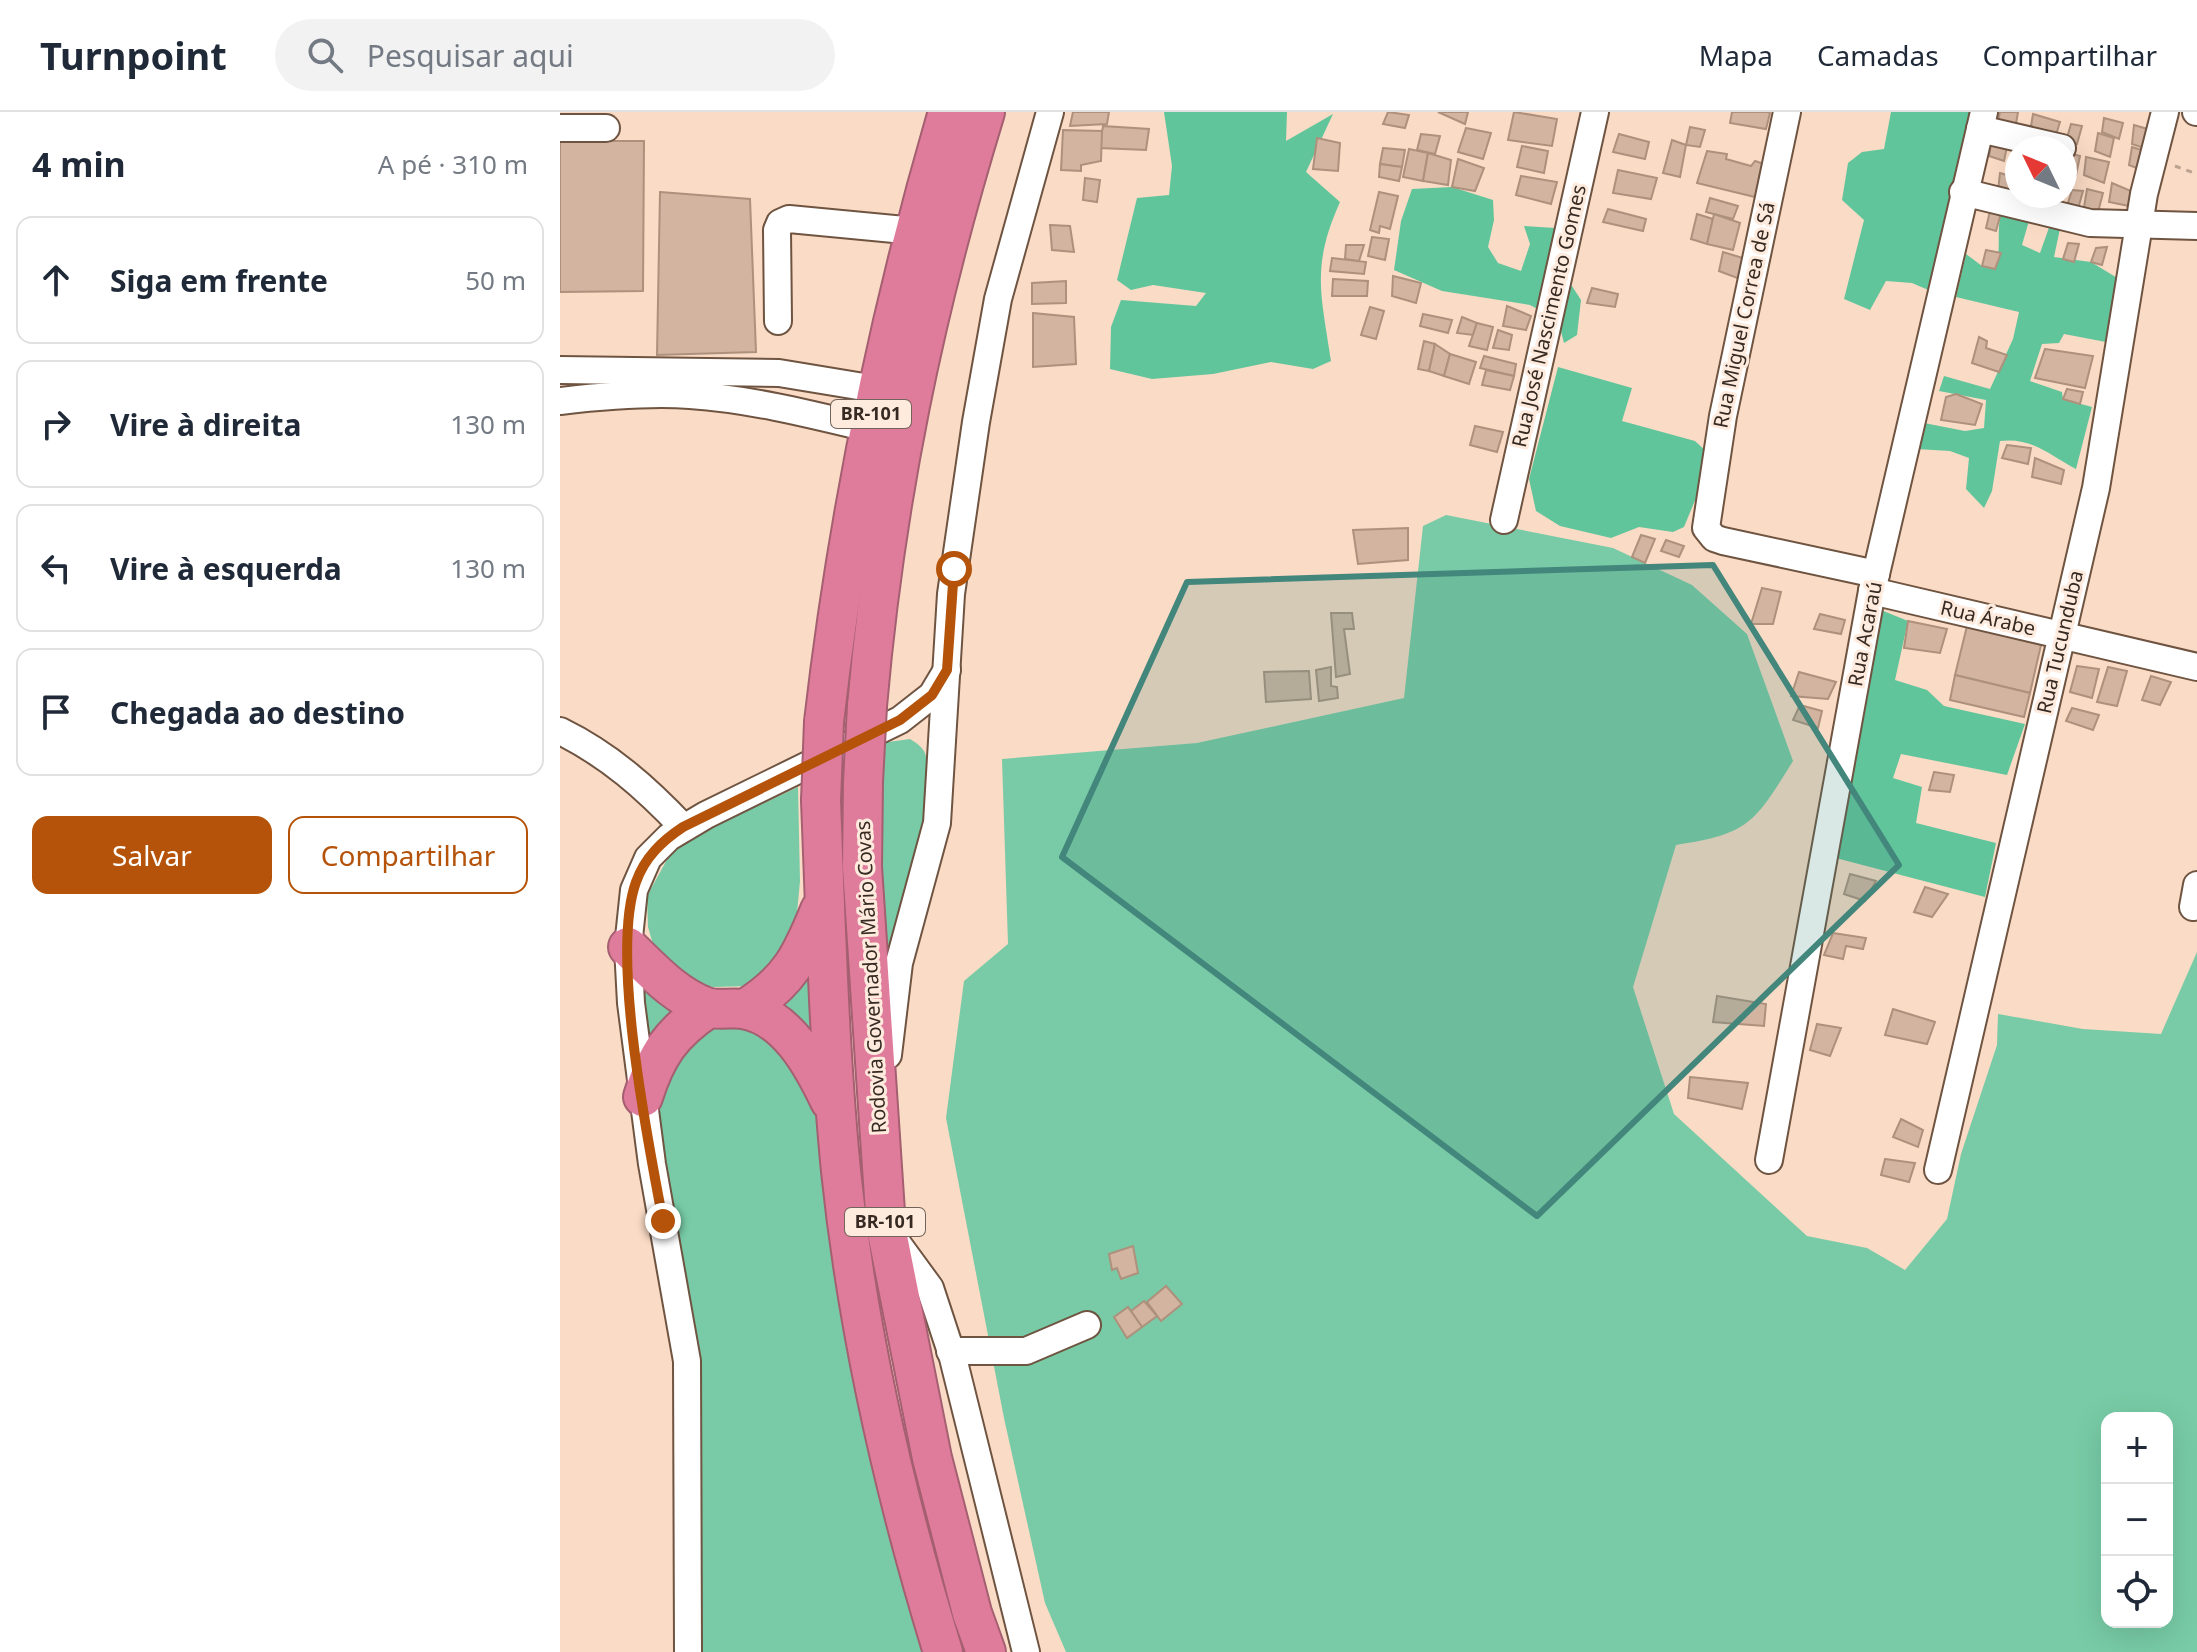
<!DOCTYPE html>
<html lang="pt">
<meta charset="utf-8">
<style>
:root{--surface:#fff;--page:#f2f2f3;--text:#1f2937;--muted:#747a83;--line:#e0e1e3;--accent:#b45309}
body{margin:0;font-family:"Noto Sans",sans-serif;background:var(--page);color:var(--text)}
.controls{position:absolute;right:24px;bottom:24px;display:grid;overflow:hidden;border-radius:16px;box-shadow:0 8px 32px #0002}
.controls button{width:72px;height:72px;display:grid;place-items:center;padding:0;border:0;border-bottom:2px solid var(--line);background:var(--surface);color:var(--text);font:40px sans-serif}
.compass{position:absolute;left:1445px;top:24px;width:72px;height:72px;border-radius:50%;background:var(--surface);box-shadow:0 8px 32px #0002;rotate:313deg}
.stop{position:absolute;width:24px;height:24px;margin:-18px;border:6px solid #b45309;border-radius:50%;background:#fff}
.stop.end{background:#b45309;border-color:#fff;box-shadow:0 2px 8px #0008}
.list{margin:0;padding:0;list-style:none}
h2{display:flex;justify-content:space-between;align-items:center;height:104px;margin:0;padding:0 32px;font-size:34px}
h2 small{font-size:26px;font-weight:400;color:var(--muted)}
.list li{display:grid;grid-template-columns:52px 1fr auto;gap:24px;align-items:center;box-sizing:border-box;height:128px;margin:0 16px 16px;padding:0 16px;border:2px solid var(--line);border-radius:16px}
.list b{display:block;font-size:30px;white-space:nowrap}
.list em{font-size:26px;font-style:normal;color:var(--muted)}
.actions{display:flex;gap:16px;padding:24px 32px}
.actions a{flex:1;padding:18px 0;border:2px solid var(--accent);border-radius:16px;text-align:center;font-size:28px;color:var(--accent)}
.actions .main{background:var(--accent);color:#fff}
.icon{flex:none;width:44px;height:44px;fill:none;stroke:currentColor;stroke-width:2;stroke-linecap:round;stroke-linejoin:round}
.map{position:relative;flex:none;width:1637px;height:1540px;overflow:hidden}
header{display:flex;align-items:center;gap:48px;box-sizing:border-box;height:112px;padding:0 40px;background:var(--surface);border-bottom:2px solid var(--line)}
header strong{font-size:38px}
nav{display:flex;gap:44px;margin-inline-start:auto;font-size:28px}
.search{width:560px;height:72px;background:var(--page);display:flex;align-items:center;gap:20px;box-sizing:border-box;padding:0 28px;border-radius:44px;color:var(--muted);font-size:30px}
main{display:flex}
aside{flex:1;background:var(--surface)}
.map>svg:first-child{display:block}
</style>
<header>
<strong>Turnpoint</strong>
<div class="search"><svg class="icon" aria-label="search" viewBox="0 0 24 24"><circle cx="10" cy="10" r="6"/><path d="M15 15l6 6"/></svg>Pesquisar aqui</div>
<nav><a>Mapa</a><a>Camadas</a><a>Compartilhar</a></nav>
</header>
<main>
<aside>
<h2>4 min<small>A pé · 310 m</small></h2>
<ul class="list">
<li><svg class="icon" aria-label="ahead" viewBox="0 0 24 24"><path d="M12 20V5M6 11l6-6 6 6"/></svg><div><b>Siga em frente</b></div><em>50 m</em></li>
<li><svg class="icon" aria-label="right" viewBox="0 0 24 24"><path d="M7 20v-9h11M14 6l5 5-5 5"/></svg><div><b>Vire à direita</b></div><em>130 m</em></li>
<li><svg class="icon" aria-label="left" viewBox="0 0 24 24"><path d="M17 20v-9H6M10 6l-5 5 5 5"/></svg><div><b>Vire à esquerda</b></div><em>130 m</em></li>
<li><svg class="icon" aria-label="arrive" viewBox="0 0 24 24"><path d="M6 21V4h12l-3 4 3 4H6"/></svg><div><b>Chegada ao destino</b></div></li>
</ul>
<div class="actions"><a class="main">Salvar</a><a>Compartilhar</a></div>
</aside>
<div class="map">
<svg width="1637" height="1540" viewBox="0 0 1637 1540">
<rect width="100%" height="100%" fill="#fadbc5"/>
<g fill="#78cba6" fill-rule="evenodd">
<path d="M886 403 1053 436 1132 473 1187 522 1233 649C1195 710 1190 722 1116 733L1073 875 1114 1002 1247 1124 1307 1136 1345 1158 1387 1107 1401 1042 1437 933 1438 902 1523 917 1601 922 1637 840V1540H506L485 1491 444 1306 386 1006 404 869 448 832 442 647 637 631 844 586 863 414ZM1547 1306H1607V1510H1547Z"/>
<path d="M350 627C355 630 361 634 364 639 384 682 332 839 318 886L314 632Z"/>
<polygon points="238,675 240,769 234,833 189,874 153,875 120,868 97,846 88,815 87,784 115,733"/>
<polygon points="247,857 254,923 214,891"/>
<polygon points="79,860 129,892 89,934"/>
<polygon points="197,912 258,990 269,1123 302,1293 366,1540 116,1540 134,1265 89,979 136,915"/>
</g>
<g fill="#61c59c">
<path d="M604 0H727L726 29 773 2 746 60 780 90C751 155 761 181 771 249L753 257 711 250 653 262 592 267 550 257 551 215 561 188 636 194 646 181 593 173 571 178 557 168 577 86 609 83 612 54Z"/>
<polygon points="1331,0 1418,0 1373,180 1352,171 1326,169 1310,198 1284,187 1304,108 1282,88 1288,51 1302,40 1324,37"/>
<polygon points="892,75 933,88 934,108 928,135 938,151 961,159 970,132 964,114 995,116 1010,171 1021,188 1017,223 1004,231 998,208 970,193 882,179 834,158 841,109 852,77"/>
<path d="M1472 98 1462 133 1480 141 1491 110 1501 112 1494 145 1531 150 1559 167 1546 230 1504 222 1499 231 1482 232 1470 269 1502 280 1503 287 1532 295 1516 357C1489 343 1472 325 1440 329L1432 379 1424 396 1406 377 1409 346 1390 339 1357 337 1364 311 1405 319 1424 316 1426 288 1379 279 1384 264 1430 277 1453 227 1459 200 1396 185 1406 142 1422 154 1435 157C1442 137 1436 121 1441 101Z"/>
<polygon points="998,255 1072,276 1062,309 1135,329 1148,341 1138,381 1124,415 1113,420 1079,415 1051,426 1000,414 976,399 969,367"/>
<polygon points="1316,496 1348,509 1335,568 1367,578 1384,594 1465,612 1447,663 1341,642 1333,666 1362,675 1356,711 1436,731 1425,785 1272,745"/>
</g>
<g fill="#d2b4a0" stroke="#ad917d" stroke-width="2">
<polygon points="513,0 549,0 547,12 510,14"/>
<polygon points="828,0 849,3 845,16 823,12"/>
<polygon points="878,0 908,0 905,12"/>
<polygon points="954,0 997,7 992,34 948,28"/>
<polygon points="1172,0 1208,0 1210,1 1206,17 1170,11"/>
<polygon points="1440,0 1458,0 1455,18 1437,13"/>
<polygon points="1473,2 1500,10 1495,26 1470,20"/>
<polygon points="1544,6 1563,11 1559,27 1542,20"/>
<polygon points="1511,12 1522,14 1517,32 1506,29"/>
<polygon points="1574,13 1591,18 1587,37 1572,32"/>
<polygon points="543,14 589,17 586,38 539,36"/>
<polygon points="1130,15 1145,18 1140,35 1126,33"/>
<polygon points="906,16 931,21 923,47 898,40"/>
<polygon points="503,18 542,19 541,49 521,53 521,59 501,58"/>
<polygon points="1538,21 1554,26 1550,45 1535,39"/>
<polygon points="861,22 880,24 875,42 857,38"/>
<polygon points="1059,22 1089,30 1085,47 1053,40"/>
<polygon points="1432,25 1448,30 1444,49 1429,44"/>
<polygon points="757,26 780,31 778,59 753,57"/>
<polygon points="1112,28 1126,33 1120,65 1103,61"/>
<polygon points="0,29 84,29 83,179 0,180"/>
<polygon points="962,34 988,39 984,61 957,55"/>
<polygon points="1572,35 1588,40 1584,59 1569,53"/>
<polygon points="823,36 845,38 842,55 820,52"/>
<polygon points="849,37 868,41 863,69 843,65"/>
<polygon points="1147,39 1167,42 1166,47 1191,54 1195,49 1204,52 1195,85 1137,71"/>
<polygon points="1505,40 1520,44 1516,63 1505,59"/>
<polygon points="868,41 891,48 888,73 863,69"/>
<polygon points="1526,45 1549,50 1544,71 1524,63"/>
<polygon points="898,47 924,56 915,79 892,75"/>
<polygon points="820,52 842,55 839,69 819,65"/>
<polygon points="1058,58 1097,66 1091,87 1053,81"/>
<polygon points="1440,61 1457,66 1453,85 1438,79"/>
<polygon points="961,64 997,70 991,92 956,83"/>
<polygon points="525,66 540,68 537,90 523,88"/>
<polygon points="1552,71 1578,82 1574,95 1549,90"/>
<polygon points="1527,77 1543,81 1538,100 1524,95"/>
<polygon points="1512,78 1523,79 1518,97 1507,94"/>
<polygon points="100,80 190,87 196,240 97,243"/>
<polygon points="819,80 838,84 830,117 820,114 819,121 810,118"/>
<polygon points="1150,86 1178,94 1173,107 1146,100"/>
<polygon points="1048,97 1086,107 1083,119 1043,110"/>
<polygon points="1430,99 1441,101 1436,119 1426,116"/>
<polygon points="1137,102 1153,107 1147,132 1131,127"/>
<polygon points="1154,102 1180,111 1173,138 1147,132"/>
<polygon points="490,113 510,114 514,140 492,138"/>
<polygon points="812,125 829,127 825,148 808,144"/>
<polygon points="1508,131 1519,132 1514,150 1503,147"/>
<polygon points="786,133 804,133 799,149 785,147"/>
<polygon points="1547,135 1542,153 1531,150 1536,136"/>
<polygon points="1426,138 1441,141 1435,157 1422,154"/>
<polygon points="1163,140 1186,147 1180,167 1159,159"/>
<polygon points="772,146 806,150 804,162 770,159"/>
<polygon points="833,164 861,171 856,191 832,184"/>
<polygon points="773,167 808,169 807,184 772,184"/>
<polygon points="506,169 506,191 472,192 472,171"/>
<polygon points="1032,176 1058,182 1055,195 1027,191"/>
<polygon points="947,194 971,204 966,218 943,214"/>
<polygon points="810,195 824,199 816,227 801,223"/>
<polygon points="473,201 514,205 516,252 473,255"/>
<polygon points="863,202 892,208 888,221 860,214"/>
<polygon points="902,205 917,211 913,223 897,221"/>
<polygon points="917,211 933,215 927,238 909,234"/>
<polygon points="938,218 952,223 949,238 933,236"/>
<polygon points="1419,225 1427,229 1426,236 1447,243 1439,260 1412,251"/>
<polygon points="864,229 875,232 869,259 858,257"/>
<polygon points="875,232 890,242 884,264 869,259"/>
<polygon points="1485,237 1533,244 1525,276 1475,266"/>
<polygon points="890,242 916,250 909,272 884,264"/>
<polygon points="924,244 956,252 954,264 920,256"/>
<polygon points="926,258 954,264 950,278 922,273"/>
<polygon points="1507,277 1523,280 1520,292 1503,287"/>
<polygon points="1396,282 1422,292 1415,313 1381,308 1386,285"/>
<polygon points="915,314 943,320 937,340 910,333"/>
<polygon points="1447,333 1471,336 1468,352 1442,346"/>
<polygon points="1475,346 1504,358 1501,372 1472,365"/>
<polygon points="848,416 848,448 798,452 793,418"/>
<polygon points="1081,423 1095,427 1085,451 1072,445"/>
<polygon points="1106,428 1124,434 1119,445 1101,439"/>
<polygon points="1202,476 1221,480 1213,512 1191,512"/>
<polygon points="771,501 792,501 794,517 784,517 790,562 776,565"/>
<polygon points="1260,502 1285,508 1281,522 1254,517"/>
<polygon points="1348,509 1387,517 1380,541 1344,536"/>
<polygon points="1407,514 1481,533 1470,581 1395,563"/>
<polygon points="1517,554 1539,557 1532,586 1510,580"/>
<polygon points="771,555 771,574 777,575 778,586 759,589 756,558"/>
<polygon points="1548,555 1567,559 1557,594 1537,590"/>
<polygon points="749,559 751,587 706,590 704,560"/>
<polygon points="1239,560 1276,570 1268,587 1231,584"/>
<polygon points="1395,563 1470,581 1464,605 1390,588"/>
<polygon points="1591,564 1611,570 1600,593 1582,588"/>
<polygon points="1240,593 1262,599 1258,616 1233,608"/>
<polygon points="1512,596 1539,603 1533,618 1506,609"/>
<polygon points="1374,660 1394,663 1390,680 1369,678"/>
<polygon points="1290,762 1316,769 1305,789 1284,782"/>
<polygon points="1365,775 1388,782 1372,805 1354,800"/>
<polygon points="1273,821 1306,826 1303,837 1286,834 1283,847 1264,843"/>
<polygon points="1157,884 1206,892 1204,914 1153,910"/>
<polygon points="1333,897 1375,910 1367,932 1325,923"/>
<polygon points="1257,912 1281,916 1270,944 1250,938"/>
<polygon points="1130,965 1188,971 1182,997 1128,986"/>
<polygon points="1341,1007 1363,1018 1358,1035 1333,1025"/>
<polygon points="1325,1047 1355,1051 1349,1070 1321,1063"/>
<polygon points="573,1134 578,1161 561,1167 557,1156 552,1158 549,1142"/>
<polygon points="606,1174 622,1192 601,1209 587,1190"/>
<polygon points="584,1189 597,1204 582,1215 571,1199"/>
<polygon points="568,1195 582,1215 567,1226 554,1205"/>
</g>
<g fill="none" stroke-linecap="round" stroke-linejoin="round">
<g stroke="#6e5441" stroke-width="30">
<g id="minor">
<polyline points="1227,0 1163,304 1146,416 1154,426 1163,429 1316,462"/>
<polyline points="1636,0 1637,0"/>
<polyline points="0,16 46,16"/>
<polyline points="1420,17 1502,36"/>
<polyline points="1403,80 1530,111 1637,114"/>
<polyline points="218,209 217,118 220,111 229,107 355,119"/>
<polyline points="0,258 219,261 316,277"/>
<path d="M0 289C43 284 87 280 130 283 190 287 250 302 308 316"/>
<polyline points="944,408 1035,0"/>
<polyline points="1312,479 1637,555"/>
<path d="M0 619C49 643 86 676 123 715"/>
<polyline points="1633,795 1637,773"/>
<polyline points="328,943 339,851 377,711 391,482 416,310 438,187 490,0"/>
<polyline points="1209,1048 1312,479 1424,0"/>
<polyline points="1378,1058 1536,376 1584,82 1605,0"/>
<polyline points="332,1124 370,1176 393,1246 466,1540"/>
<polyline points="390,1239 466,1239 527,1213"/>
<polyline points="128,1540 127,1249 92,1052 71,891 68,835 74,778 88,746 109,725 146,703 340,608 372,583 387,558"/>
</g>
</g>
<g stroke="#a45f71" stroke-width="42">
<g id="highway">
<path d="M307 594C325 387 364 199 425 0"/>
<path d="M264 610C288 402 329 201 388 0"/>
<polyline points="303,670 302,755 326,1115 372,1346 412,1501 426,1540"/>
<path d="M261 689C266 813 269 936 281 1059 298 1222 335 1384 383 1540"/>
<path d="M68 835C91 857 115 884 146 895 158 899 171 895 183 897 227 904 253 953 270 989"/>
<path d="M185 897C229 870 241 845 260 798"/>
<path d="M83 985C96 943 111 921 148 896"/>
</g>
</g>
<polyline stroke="#bba290" stroke-width="3" stroke-dasharray="6 6" stroke-linecap="butt" points="1615,54 1637,62"/>
<use href="#minor" stroke="#fff" stroke-width="26"/>
<use href="#highway" stroke="#e07c9b" stroke-width="38"/>
<g stroke="#a45f71" stroke-width="42" stroke-linecap="butt">
<g id="highway-bridge">
<polyline points="303,670 307,594"/>
<polyline points="261,689 264,610"/>
</g>
</g>
<use href="#highway-bridge" stroke="#e07c9b" stroke-width="38"/>
</g>
<g fill="none" stroke-linecap="round" stroke-linejoin="round">
<path stroke="#b45309" stroke-width="10" d="M103 1109C88 1029 50 842 76 770 85 745 102 729 123 715L340 608 372 583 387 558 394 457"/>
</g>
<path fill="#42867c" fill-opacity="0.2" stroke="#42867c" stroke-width="6" stroke-linejoin="round" d="M1153 453 1339 753 977 1104 502 745 627 470Z"/>
<g text-anchor="middle" stroke-width="6" stroke-linejoin="round" paint-order="stroke">
<g fill="#feebde" stroke="#72645a" stroke-width="2">
<rect x="271" y="288" width="80" height="28" rx="6"/>
<rect x="285" y="1096" width="80" height="28" rx="6"/>
</g>
<g font-size="18" font-weight="bold" fill="#362a22">
<text x="311" y="308">BR-101</text>
<text x="325" y="1116">BR-101</text>
</g>
<g font-size="20" fill="#362a22" stroke="#feebde">
<text transform="translate(1184 203) rotate(-78)" y="7">Rua Miguel Correa de Sá</text>
<text transform="translate(989 204) rotate(-77)" y="7">Rua José Nascimento Gomes</text>
<text transform="translate(1428 506) rotate(13)" y="7">Rua Árabe</text>
<text transform="translate(1305 522) rotate(-79)" y="7">Rua Acaraú</text>
<text transform="translate(1500 530) rotate(-77)" y="7">Rua Tucunduba</text>
<text transform="translate(311 865) rotate(-93)" y="7">Rodovia Governador Mário Covas</text>
</g>
</g>
</svg>
<div class="controls">
<button>+</button>
<button>−</button>
<button><svg class="icon" aria-label="locate" viewBox="0 0 24 24"><circle cx="12" cy="12" r="6"/><path d="M12 2v4M12 18v4M2 12h4M18 12h4"/></svg></button>
</div>
<svg class="compass" viewBox="-18 -18 36 36"><path d="M0-13l5 13h-10z" fill="#e53935"/><path d="M0 13l5-13h-10z" fill="#747a83"/></svg>
<div class="stop" style="left:394px;top:457px"></div>
<div class="stop end" style="left:103px;top:1109px"></div>
</div>
</main>
